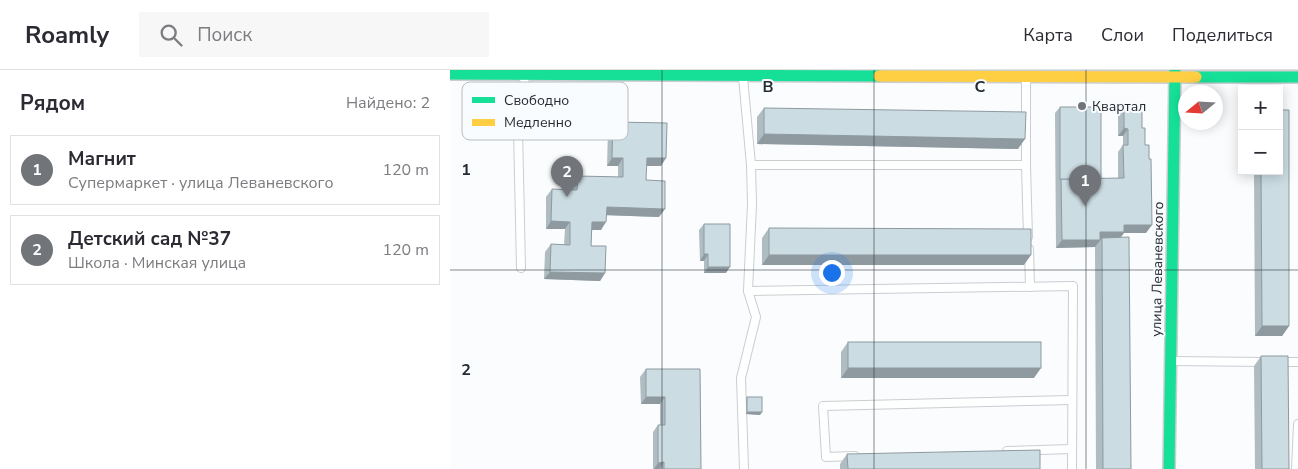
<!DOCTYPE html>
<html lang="ru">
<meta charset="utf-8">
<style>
:root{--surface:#fff;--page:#f7f7f7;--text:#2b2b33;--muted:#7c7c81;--line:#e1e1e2;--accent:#717478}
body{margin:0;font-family:"Nunito Sans",sans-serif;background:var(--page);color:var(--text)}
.controls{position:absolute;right:15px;top:15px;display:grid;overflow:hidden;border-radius:0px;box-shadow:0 2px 12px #0003}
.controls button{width:45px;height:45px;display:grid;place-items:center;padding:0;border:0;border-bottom:1px solid var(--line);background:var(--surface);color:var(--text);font:25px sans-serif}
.compass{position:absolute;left:728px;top:15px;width:45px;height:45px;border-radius:50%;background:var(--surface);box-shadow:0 2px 12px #0003;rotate:252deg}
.you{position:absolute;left:381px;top:202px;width:18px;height:18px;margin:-12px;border:4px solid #fff;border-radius:50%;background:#1a73e8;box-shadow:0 0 0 8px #1a73e833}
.badge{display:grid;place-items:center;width:32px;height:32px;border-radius:50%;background:var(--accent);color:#fff;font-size:16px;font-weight:700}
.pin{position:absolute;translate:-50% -41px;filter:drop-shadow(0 1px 2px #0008)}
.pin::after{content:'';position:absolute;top:26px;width:18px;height:15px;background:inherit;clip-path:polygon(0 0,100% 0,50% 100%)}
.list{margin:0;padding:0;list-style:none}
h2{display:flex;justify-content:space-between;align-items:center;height:65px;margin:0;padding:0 20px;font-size:21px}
h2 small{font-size:16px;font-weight:400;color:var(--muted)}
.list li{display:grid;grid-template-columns:32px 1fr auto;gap:15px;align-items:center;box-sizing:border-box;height:70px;margin:0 10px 10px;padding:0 10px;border:1px solid var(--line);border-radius:0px}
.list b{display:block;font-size:19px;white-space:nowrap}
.list p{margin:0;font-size:16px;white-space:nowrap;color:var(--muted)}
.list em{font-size:16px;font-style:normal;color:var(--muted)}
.icon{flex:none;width:28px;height:28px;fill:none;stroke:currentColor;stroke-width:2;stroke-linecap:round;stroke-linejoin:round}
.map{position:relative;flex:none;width:848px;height:399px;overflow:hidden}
header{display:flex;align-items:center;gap:30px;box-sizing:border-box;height:70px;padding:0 25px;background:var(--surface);border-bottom:1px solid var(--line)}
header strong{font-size:24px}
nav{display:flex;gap:28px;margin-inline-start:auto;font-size:18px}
.search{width:350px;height:45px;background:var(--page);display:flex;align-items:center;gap:12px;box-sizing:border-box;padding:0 18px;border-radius:0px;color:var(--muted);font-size:19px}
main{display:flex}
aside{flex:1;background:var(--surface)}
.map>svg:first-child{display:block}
</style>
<header>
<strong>Roamly</strong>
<div class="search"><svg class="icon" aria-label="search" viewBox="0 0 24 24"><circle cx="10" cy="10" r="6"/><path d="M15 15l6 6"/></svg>Поиск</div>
<nav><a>Карта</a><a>Слои</a><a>Поделиться</a></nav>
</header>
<main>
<aside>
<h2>Рядом<small>Найдено: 2</small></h2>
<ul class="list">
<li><span class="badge">1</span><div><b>Магнит</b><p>Супермаркет · улица Леваневского</p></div><em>120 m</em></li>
<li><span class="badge">2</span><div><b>Детский сад №37</b><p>Школа · Минская улица</p></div><em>120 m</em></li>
</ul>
</aside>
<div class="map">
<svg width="848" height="399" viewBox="0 0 848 399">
<rect width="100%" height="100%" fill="#fafcfe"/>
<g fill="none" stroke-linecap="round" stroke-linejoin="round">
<g stroke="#cbcdd1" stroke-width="10">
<g id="lane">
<polyline points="293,7 301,95 302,134 298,221 623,216 622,399"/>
<polyline points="301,95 576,95 576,7"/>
<polyline points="576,95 578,167"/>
<polyline points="579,179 580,217"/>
<polyline points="71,198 68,59 75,6"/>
<polyline points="723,291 816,292"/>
<polyline points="830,292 848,292"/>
<polyline points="557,381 622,379"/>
<polyline points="405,386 376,387 373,336 622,330"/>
<polyline points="294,399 291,308 306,247 298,221"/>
<polyline points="846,399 848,354"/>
</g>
</g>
<g stroke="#cbcdd1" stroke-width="14">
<g id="fast">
<polyline points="0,4 429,6"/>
<polyline points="746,7 848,7"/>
<polyline points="719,399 725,0"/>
</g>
</g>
<g stroke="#cbcdd1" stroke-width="14">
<polyline id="slow" points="429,6 746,7"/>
</g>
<use href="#lane" stroke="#feffff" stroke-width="8"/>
<use href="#fast" stroke="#16e098" stroke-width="11"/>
<use href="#slow" stroke="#ffcf43" stroke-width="11"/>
</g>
<g fill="#afbdc3">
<polygon points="674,34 692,58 696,163 674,163 670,167 681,399 646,399 645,177 606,178 605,43 610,37 651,109 668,109 668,82 673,75 673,66 668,66 668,41"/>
<polygon points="314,38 568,79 307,74 307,47"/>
<polygon points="163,52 211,96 196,96 196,110 209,147 156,145 151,160 142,160 141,176 155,203 150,211 94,209 95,182 101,174 114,175 115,159 96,159 96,127 102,119 122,119 122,114 128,106 168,107 168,96 157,96 158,59"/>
<polygon points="804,101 829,101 839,256 832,266 805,266"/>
<polygon points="254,154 276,203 254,203 254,191 250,191 249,160"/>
<polygon points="319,158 574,195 312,195 312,168"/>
<polygon points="398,272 584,308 391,308 391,282"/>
<polygon points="811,286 839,399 805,399 804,296"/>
<polygon points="196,299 250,299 251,399 203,399 203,362 208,355 210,355 210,334 191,334 190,307"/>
<polygon points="297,327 312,342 310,345 296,344 296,329"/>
<polygon points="397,384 590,399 390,399 390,394"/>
</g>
<g fill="#8e9a9f">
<polygon points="674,58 678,59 673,66 668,66"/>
<polygon points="314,64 575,69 568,79 307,74"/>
<polygon points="162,88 173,88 168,96 157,96"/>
<polygon points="197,88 216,88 211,96 191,96"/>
<polygon points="157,137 215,139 209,147 151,145"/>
<polygon points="101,151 120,152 115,159 96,159"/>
<polygon points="142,152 156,152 151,160 137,160"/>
<polygon points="674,155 702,155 696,163 674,163 669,170 652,168 645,177 606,178 612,170 650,162"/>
<polygon points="254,184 258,184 254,191 250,191"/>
<polygon points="319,185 581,185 574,195 312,195"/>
<polygon points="258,197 280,197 276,203 254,203"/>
<polygon points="100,202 155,203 150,211 94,209"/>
<polygon points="812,256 839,256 832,266 805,266"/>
<polygon points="398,298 591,298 584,308 391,308"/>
<polygon points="196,327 215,327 210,334 191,334"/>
<polygon points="297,342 312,342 310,345 296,344"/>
<polygon points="214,392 210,399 204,399 208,393"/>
</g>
<g fill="#cbdce3" stroke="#8e9a9f">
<polygon points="674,34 692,34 692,58 695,58 695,75 699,75 699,89 701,89 702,155 674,155 674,162 650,162 650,170 612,170 611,109 674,108 673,75 678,75 678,59 674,58"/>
<polygon points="610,37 651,37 651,109 611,109 610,110"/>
<polygon points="314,38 576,42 575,69 314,64"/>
<polygon points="829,40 839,40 839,256 812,256 811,101 829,101"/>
<polygon points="163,52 217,53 216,88 197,88 196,110 215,111 215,139 157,137 156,152 142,152 141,176 156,176 155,203 100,202 101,174 120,175 120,152 101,151 102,119 127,120 128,106 173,107 173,88 162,88"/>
<polygon points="254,154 280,154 280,197 258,197 258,184 254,184"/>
<polygon points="319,158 581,159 581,185 319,185"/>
<polygon points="679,167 681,399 653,399 652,168"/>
<rect x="398" y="272" width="193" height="26"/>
<polygon points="811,286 838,286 839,399 812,399"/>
<polygon points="196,299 250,299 251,399 214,399 214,392 208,393 208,355 215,355 215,327 196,327"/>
<rect x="297" y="327" width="15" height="15"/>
<polygon points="590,380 590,399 398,399 397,384"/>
</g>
<path fill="none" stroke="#272b30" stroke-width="1" stroke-opacity="0.55" d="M212 0V399M424 0V399M636 0V399M0 200H848"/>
<circle fill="#717478" stroke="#f9fcff" stroke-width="2" cx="632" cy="36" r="5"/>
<g text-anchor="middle" stroke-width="4" stroke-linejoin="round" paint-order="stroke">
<g font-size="14" fill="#272b30" stroke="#f9fcff" text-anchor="start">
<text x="642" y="41">Квартал</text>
</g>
<g font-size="14" fill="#272b30" stroke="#f9fcff">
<text transform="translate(707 199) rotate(-89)" y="5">улица Леваневского</text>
</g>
</g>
<rect x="12" y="12" width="166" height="58" rx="8" fill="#f9fcff" stroke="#babdc1" stroke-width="1"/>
<rect x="22" y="27" width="23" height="6" fill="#16e098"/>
<rect x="22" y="49" width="23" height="7" fill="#ffcf43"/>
<g font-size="14" fill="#272b30">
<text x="54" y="35">Свободно</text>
<text x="54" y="57">Медленно</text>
</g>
<g font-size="16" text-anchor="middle" font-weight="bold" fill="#272b30" stroke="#f9fcff" stroke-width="4" stroke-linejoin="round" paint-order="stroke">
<text x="318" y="22">B</text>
<text x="530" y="22">C</text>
<text x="16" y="105">1</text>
<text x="16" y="305">2</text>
</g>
</svg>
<div class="controls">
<button>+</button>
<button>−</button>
</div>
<svg class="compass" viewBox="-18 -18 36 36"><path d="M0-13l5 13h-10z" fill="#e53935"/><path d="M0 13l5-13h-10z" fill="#7c7c81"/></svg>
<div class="you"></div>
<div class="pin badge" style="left:635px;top:136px">1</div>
<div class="pin badge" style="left:117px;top:127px">2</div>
</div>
</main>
